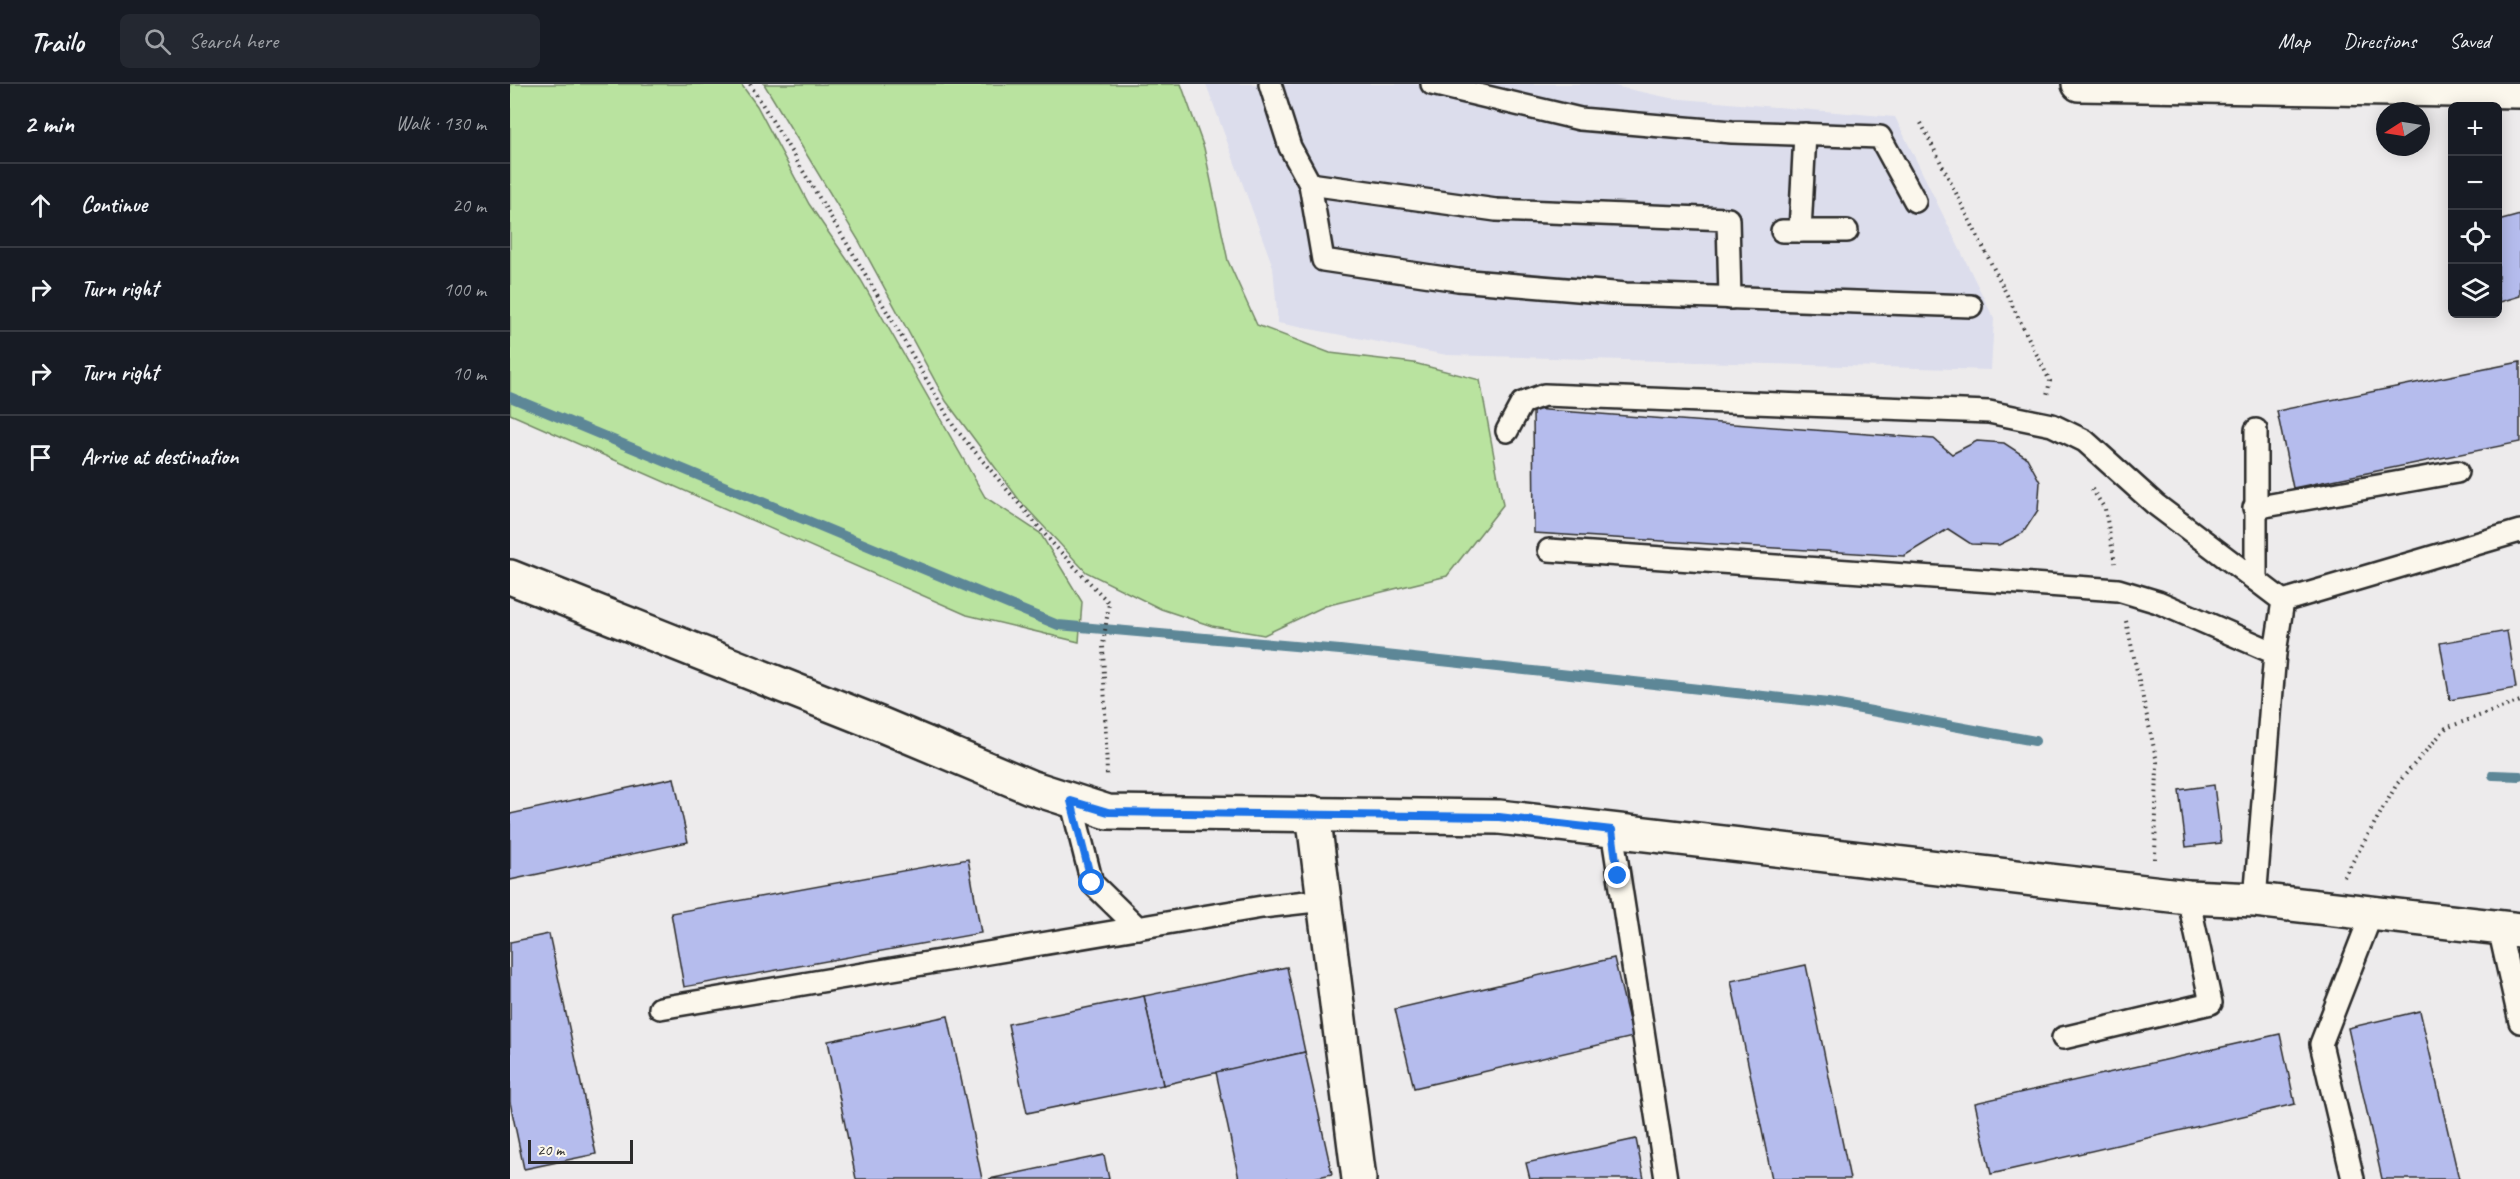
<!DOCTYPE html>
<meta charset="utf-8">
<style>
:root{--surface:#171b24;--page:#242831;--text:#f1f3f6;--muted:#9ea1a6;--line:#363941}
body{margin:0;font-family:Caveat,sans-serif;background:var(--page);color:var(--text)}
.controls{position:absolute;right:18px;top:18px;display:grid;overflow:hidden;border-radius:9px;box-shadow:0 3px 15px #0003}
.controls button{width:54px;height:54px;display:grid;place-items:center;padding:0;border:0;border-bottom:2px solid var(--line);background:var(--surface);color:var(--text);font:30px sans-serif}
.compass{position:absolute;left:1866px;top:18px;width:54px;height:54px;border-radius:50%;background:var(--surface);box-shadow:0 3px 15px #0003;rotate:258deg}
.scale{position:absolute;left:18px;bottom:15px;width:105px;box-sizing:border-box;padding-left:6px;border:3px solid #2b2b2b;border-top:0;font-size:16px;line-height:21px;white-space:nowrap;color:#2b2b2b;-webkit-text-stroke:4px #fbf7ec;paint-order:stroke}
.stop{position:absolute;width:18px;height:18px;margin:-14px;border:4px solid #1a73e8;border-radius:50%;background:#fff}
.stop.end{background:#1a73e8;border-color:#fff;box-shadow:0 2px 6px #0008}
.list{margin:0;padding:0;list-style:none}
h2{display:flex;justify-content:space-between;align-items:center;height:78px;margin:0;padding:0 24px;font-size:26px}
h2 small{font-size:20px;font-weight:400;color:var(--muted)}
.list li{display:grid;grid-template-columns:39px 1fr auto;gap:18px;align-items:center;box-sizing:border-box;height:84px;padding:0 24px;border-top:2px solid var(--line)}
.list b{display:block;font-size:22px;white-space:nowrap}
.list em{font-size:20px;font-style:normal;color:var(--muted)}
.icon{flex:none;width:33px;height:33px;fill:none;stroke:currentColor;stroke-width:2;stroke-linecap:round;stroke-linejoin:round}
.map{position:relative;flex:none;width:2010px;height:1095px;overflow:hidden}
header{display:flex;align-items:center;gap:36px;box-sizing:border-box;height:84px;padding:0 30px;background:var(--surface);border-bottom:2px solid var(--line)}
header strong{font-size:28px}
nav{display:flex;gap:33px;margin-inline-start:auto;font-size:21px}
.search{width:420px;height:54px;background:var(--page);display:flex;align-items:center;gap:15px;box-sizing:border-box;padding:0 21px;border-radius:9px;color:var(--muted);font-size:22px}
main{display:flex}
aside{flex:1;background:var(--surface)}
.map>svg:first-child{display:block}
</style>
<header>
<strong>Trailo</strong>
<div class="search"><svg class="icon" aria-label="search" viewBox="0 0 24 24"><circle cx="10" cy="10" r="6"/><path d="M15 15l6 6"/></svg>Search here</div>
<nav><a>Map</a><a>Directions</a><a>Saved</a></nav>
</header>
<main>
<aside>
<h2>2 min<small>Walk · 130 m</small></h2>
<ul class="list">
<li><svg class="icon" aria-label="ahead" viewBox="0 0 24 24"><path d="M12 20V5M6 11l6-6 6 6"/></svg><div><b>Continue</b></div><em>20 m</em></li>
<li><svg class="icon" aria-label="right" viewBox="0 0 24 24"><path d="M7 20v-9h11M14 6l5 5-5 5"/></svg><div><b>Turn right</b></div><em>100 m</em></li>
<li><svg class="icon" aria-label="right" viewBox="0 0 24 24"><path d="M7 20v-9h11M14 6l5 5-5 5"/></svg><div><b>Turn right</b></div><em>10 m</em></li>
<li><svg class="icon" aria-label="arrive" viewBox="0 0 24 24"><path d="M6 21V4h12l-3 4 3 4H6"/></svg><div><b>Arrive at destination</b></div></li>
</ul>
</aside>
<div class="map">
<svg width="2010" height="1095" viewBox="0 0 2010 1095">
<rect width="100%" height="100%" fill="#edebec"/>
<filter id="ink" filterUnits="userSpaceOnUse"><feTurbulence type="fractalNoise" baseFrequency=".0167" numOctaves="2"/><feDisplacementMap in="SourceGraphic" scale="12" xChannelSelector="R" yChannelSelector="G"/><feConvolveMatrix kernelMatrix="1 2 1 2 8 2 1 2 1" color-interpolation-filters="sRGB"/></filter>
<g filter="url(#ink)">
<polygon fill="#dcddec" points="696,0 1095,0 1160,14 1385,33 1484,235 1481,286 937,271 768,239 763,183"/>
<g fill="#b9e39f" stroke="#728765" stroke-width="1.5">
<polygon points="0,0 231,0 247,22 299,120 351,196 475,413 530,449 572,518 569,558 457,531 0,330"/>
<polygon points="254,0 671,0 694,64 718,177 747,241 820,269 904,279 970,296 993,421 937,492 815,522 754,551 702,542 651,525 576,488 510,417 436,317 349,157"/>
</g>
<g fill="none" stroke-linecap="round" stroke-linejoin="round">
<g stroke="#5d8797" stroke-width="10">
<polyline points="0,313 548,541 830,566 1318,619 1525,657"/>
<polyline points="1983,691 2010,692"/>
</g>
</g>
<g fill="#b5bced" stroke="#2b2b2b" stroke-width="1.5">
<polygon points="2010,131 2010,212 1990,218 1988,208 1988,137"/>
<polygon points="2010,278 2010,358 1783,404 1767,327"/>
<polygon points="1023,325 1424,355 1442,370 1467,357 1494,359 1517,374 1530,398 1528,426 1513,449 1489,461 1461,460 1438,445 1394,472 1024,449"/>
<polygon points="1997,547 2006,604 1940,616 1930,559"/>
<polygon points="164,694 178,758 0,796 0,730"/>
<polygon points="1704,701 1711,759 1676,763 1669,706"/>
<polygon points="458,775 471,849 174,903 161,829"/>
<polygon points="39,850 86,1070 14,1085 0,1018 0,858"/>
<polygon points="1104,874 1123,953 904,1004 885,925"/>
<polygon points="1296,881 1340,1095 1262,1095 1221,897"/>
<polygon points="777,883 795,968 653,1001 634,912"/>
<polygon points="634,912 653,1001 517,1029 498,940"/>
<polygon points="1910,927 1949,1095 1872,1095 1838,944"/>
<polygon points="438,932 472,1095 346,1095 318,957"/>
<polygon points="1770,950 1785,1020 1481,1090 1465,1019"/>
<polygon points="795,968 822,1090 799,1095 729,1095 706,988"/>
<polygon points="1126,1055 1134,1095 1020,1095 1016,1079"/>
<polygon points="594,1071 599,1095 479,1095"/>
</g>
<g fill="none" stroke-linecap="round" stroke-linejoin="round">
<g stroke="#2b2b2b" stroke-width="26">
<g id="service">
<polyline points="760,0 780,63 800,100 813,176 948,196 1116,210 1461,222"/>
<polyline points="922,0 1070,35 1222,48 1370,53 1405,117"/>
<polyline points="800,100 986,126 1218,135 1220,214"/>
<polyline points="1272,147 1337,147"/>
<polyline points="1290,147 1295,50"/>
<polyline points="1746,346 1746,496"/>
<polyline points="997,347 1012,319 1034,311 1479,328 1542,341 1575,357 1645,420 1773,517 1765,569"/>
<polyline points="1744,424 1947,388"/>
<polyline points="1039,466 1608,506 1648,518 1765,569 1745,816"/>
<polyline points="1773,517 2010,447"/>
<polyline points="561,716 582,799 628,844"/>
<polyline points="1102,746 1156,1095"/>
<polyline points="1989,844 2010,938"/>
<polyline points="150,924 752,823 814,816"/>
<polyline points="1553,954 1701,919 1678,813"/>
<polyline points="1843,1095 1811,960 1862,829"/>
</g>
</g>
<g stroke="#2b2b2b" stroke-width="38">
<g id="minor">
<polyline points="1569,0 2010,7"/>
<polyline points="803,729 849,1095"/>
</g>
</g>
<g stroke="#2b2b2b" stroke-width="38">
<polyline id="tertiary" points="0,493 372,641 520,703 598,728 989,733 1678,813 1745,816 2010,846"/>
</g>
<g stroke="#2b2b2b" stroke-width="4" stroke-dasharray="1.5 4.5" stroke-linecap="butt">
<polyline points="240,0 347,176 444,343 544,461 599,519 593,561 597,691"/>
<polyline points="1411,39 1540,297 1537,311"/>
<polyline points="1582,405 1595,425 1605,479"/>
<polyline points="1616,537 1647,678 1645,775"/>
<polyline points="1834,793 1887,700 1936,644 2010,617"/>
</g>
<use href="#service" stroke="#fbf7ec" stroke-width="21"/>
<use href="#minor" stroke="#fbf7ec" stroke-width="33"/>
<use href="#tertiary" stroke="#fbf7ec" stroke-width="33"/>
</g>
</g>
<g fill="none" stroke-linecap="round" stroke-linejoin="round" filter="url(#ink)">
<polyline stroke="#1a73e8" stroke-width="8" points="582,799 561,717 598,728 989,733 1102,746 1108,792"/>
</g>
</svg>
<div class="controls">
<button>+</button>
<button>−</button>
<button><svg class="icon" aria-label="locate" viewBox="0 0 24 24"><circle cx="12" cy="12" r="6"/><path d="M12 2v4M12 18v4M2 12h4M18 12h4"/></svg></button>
<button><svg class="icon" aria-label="layers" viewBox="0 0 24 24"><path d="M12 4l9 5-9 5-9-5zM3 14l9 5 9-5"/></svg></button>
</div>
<svg class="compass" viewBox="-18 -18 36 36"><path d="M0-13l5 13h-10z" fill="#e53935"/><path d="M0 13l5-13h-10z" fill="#9ea1a6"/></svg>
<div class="scale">20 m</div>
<div class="stop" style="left:582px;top:799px"></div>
<div class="stop end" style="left:1108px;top:792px"></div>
</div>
</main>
